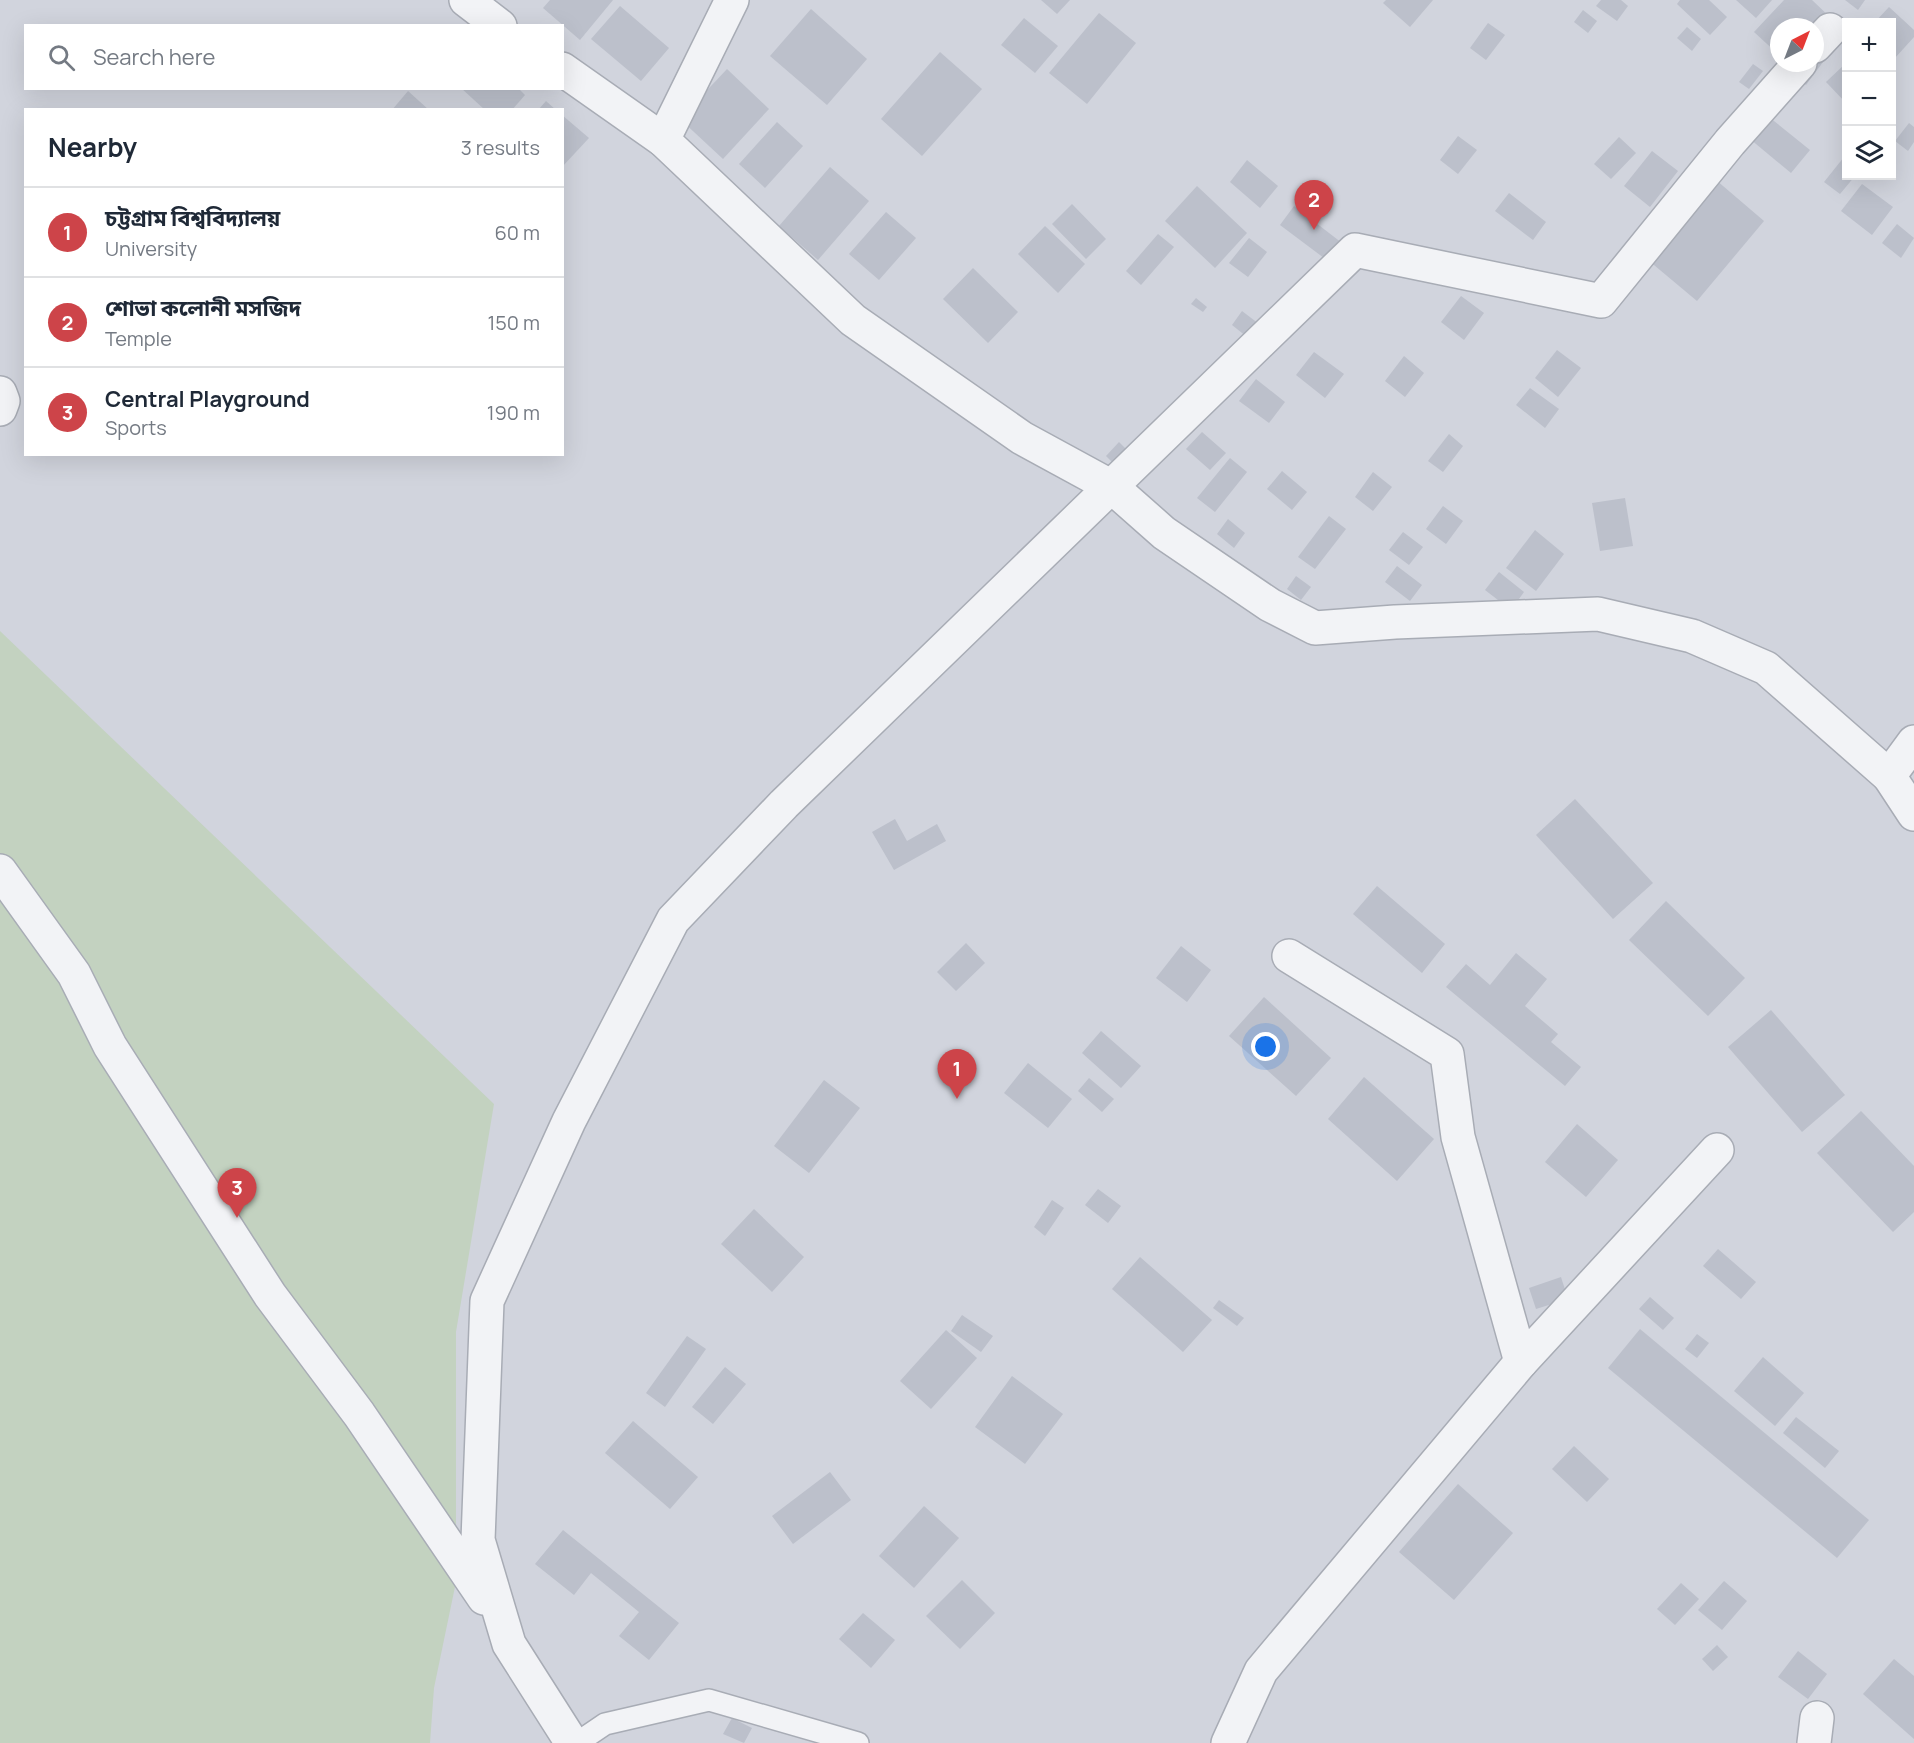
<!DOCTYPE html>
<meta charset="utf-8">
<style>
:root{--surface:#fff;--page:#f2f2f3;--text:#1f2937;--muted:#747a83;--line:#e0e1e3;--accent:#cd4449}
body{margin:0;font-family:Manrope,"Noto Sans Bengali",sans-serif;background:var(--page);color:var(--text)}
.controls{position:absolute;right:18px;top:18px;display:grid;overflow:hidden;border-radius:0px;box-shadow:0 6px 24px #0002}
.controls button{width:54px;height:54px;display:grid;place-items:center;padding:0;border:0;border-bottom:2px solid var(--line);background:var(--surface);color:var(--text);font:30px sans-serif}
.compass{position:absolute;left:1770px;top:18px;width:54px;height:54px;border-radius:50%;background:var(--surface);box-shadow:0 6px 24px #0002;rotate:42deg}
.you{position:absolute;left:1266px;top:1047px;width:21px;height:21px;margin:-15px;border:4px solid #fff;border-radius:50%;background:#1a73e8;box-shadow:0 0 0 9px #1a73e833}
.badge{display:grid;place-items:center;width:39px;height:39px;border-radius:50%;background:var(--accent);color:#fff;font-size:20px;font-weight:700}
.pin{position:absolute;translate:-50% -50px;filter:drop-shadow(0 2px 3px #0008)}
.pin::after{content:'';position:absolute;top:32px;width:21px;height:18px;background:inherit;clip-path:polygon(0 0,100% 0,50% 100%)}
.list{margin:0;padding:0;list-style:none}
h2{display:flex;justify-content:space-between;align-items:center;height:78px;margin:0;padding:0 24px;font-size:26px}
h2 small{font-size:20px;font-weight:400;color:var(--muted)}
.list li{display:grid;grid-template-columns:39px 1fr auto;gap:18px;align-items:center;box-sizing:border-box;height:90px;padding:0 24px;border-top:2px solid var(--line)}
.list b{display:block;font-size:22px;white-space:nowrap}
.list p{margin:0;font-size:20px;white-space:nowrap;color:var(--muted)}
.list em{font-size:20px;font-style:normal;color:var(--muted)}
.icon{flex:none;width:33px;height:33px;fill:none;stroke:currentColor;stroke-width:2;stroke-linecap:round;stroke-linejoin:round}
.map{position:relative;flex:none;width:1914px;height:1743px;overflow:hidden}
.search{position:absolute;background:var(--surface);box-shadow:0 6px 24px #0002;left:24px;top:24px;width:540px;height:66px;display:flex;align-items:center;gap:15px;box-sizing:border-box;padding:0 21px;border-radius:0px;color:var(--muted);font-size:22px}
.panel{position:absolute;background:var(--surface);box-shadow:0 6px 24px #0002;left:24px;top:108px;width:540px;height:348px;border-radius:0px}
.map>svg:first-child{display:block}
</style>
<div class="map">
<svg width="1914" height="1743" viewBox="0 0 1914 1743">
<rect width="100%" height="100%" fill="#dfe2e8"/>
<path fill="#d1d4dd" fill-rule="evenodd" d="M0 0H1914V1743H0ZM1846 22H1892V176H1846ZM26 26H562V88H26ZM1779 27H1815V63H1779ZM26 110H562V454H26Z"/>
<polygon fill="#c3d2c0" points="0,631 494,1104 456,1332 456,1582 434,1688 430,1743 0,1743"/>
<g fill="#bcc0cb">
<polygon points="550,0 613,0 580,40 543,8"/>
<polygon points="1041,0 1070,0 1057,14"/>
<polygon points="1386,0 1433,0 1410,27 1383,3"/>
<polygon points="1601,0 1621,0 1628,6 1617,21 1596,6"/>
<polygon points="1680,0 1709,0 1727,17 1710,35 1677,4"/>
<polygon points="1736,0 1772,0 1756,18"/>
<polygon points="1784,0 1812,0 1832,19 1815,27 1779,27 1779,55 1754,32"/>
<polygon points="1845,0 1865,0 1858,10"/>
<polygon points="620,6 669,48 641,81 591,39"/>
<polygon points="1889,7 1914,30 1914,37 1895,58 1892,55 1892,22 1875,22"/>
<polygon points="811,9 867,59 827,105 770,56"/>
<polygon points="1583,10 1597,21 1588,33 1574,22"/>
<polygon points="1099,13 1136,43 1087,104 1049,73"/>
<polygon points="1024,18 1058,46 1035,73 1001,45"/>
<polygon points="1488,23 1505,35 1486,60 1470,48"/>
<polygon points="1687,27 1701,39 1692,51 1677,38"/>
<polygon points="940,52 982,89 922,156 881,119"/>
<polygon points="1815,55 1823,62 1806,85 1796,76"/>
<polygon points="1846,63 1846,103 1826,82"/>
<polygon points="1753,64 1763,71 1749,89 1739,82"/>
<polygon points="727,69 769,109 723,159 680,119"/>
<polygon points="461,88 518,88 525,95 512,110 485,110"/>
<polygon points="408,91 429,110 392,110"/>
<polygon points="546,101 556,110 538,110"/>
<polygon points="562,115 589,138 562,167"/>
<polygon points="1769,117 1810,150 1791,173 1750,139"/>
<polygon points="777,122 803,146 765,188 739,164"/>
<polygon points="1909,123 1914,127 1914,142 1908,151 1895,141"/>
<polygon points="1458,136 1477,150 1458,174 1440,160"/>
<polygon points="1619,137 1636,153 1611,179 1594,164"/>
<polygon points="1652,151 1678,171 1650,207 1624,186"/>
<polygon points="1844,157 1846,159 1846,176 1855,176 1840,194 1824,182"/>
<polygon points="1247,160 1278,186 1260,208 1230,182"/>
<polygon points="830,167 869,201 818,260 779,226"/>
<polygon points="1716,180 1764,221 1697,301 1648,260"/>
<polygon points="1862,184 1893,207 1872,235 1841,211"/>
<polygon points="1197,186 1247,233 1215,268 1165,221"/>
<polygon points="1509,193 1546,222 1533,240 1495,211"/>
<polygon points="1072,204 1106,239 1086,259 1052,224"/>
<polygon points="1294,206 1342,243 1328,261 1280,225"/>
<polygon points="886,212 916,238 879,280 849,254"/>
<polygon points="1897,224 1914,238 1901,258 1882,243"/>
<polygon points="1045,226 1085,264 1058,293 1018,254"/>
<polygon points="1158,234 1174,247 1141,285 1126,271"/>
<polygon points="1249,238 1267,252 1248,277 1229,263"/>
<polygon points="973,268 1018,312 988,343 943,299"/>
<polygon points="1461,296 1484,313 1464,340 1441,322"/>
<polygon points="1196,298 1207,307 1203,312 1191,304"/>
<polygon points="1242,311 1263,327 1252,341 1232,325"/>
<polygon points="1557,350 1581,368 1558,397 1535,378"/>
<polygon points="1314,352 1344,374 1325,398 1296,375"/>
<polygon points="1404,356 1424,373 1405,397 1385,381"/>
<polygon points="1256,379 1285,402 1269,423 1239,401"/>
<polygon points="1530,388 1559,409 1545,428 1516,405"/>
<polygon points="1202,432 1226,453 1210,470 1186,449"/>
<polygon points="1449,434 1463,446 1443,472 1428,461"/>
<polygon points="1119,442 1130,453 1116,466 1106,456"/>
<polygon points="1230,458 1247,472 1215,512 1197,498"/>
<polygon points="1282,471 1307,492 1292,510 1267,489"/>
<polygon points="1373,472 1392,487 1373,511 1355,497"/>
<polygon points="1625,498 1633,546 1600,551 1592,503"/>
<polygon points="1443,506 1463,521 1446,544 1426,529"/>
<polygon points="1329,516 1346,529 1315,569 1298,557"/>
<polygon points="1228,519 1245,533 1234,548 1217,534"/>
<polygon points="1535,530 1564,554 1536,591 1506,568"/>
<polygon points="1403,532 1423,547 1409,565 1389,550"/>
<polygon points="1397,566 1422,585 1410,601 1385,582"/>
<polygon points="1499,572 1524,592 1511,610 1485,590"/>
<polygon points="1296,576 1311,587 1301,600 1287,589"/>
<polygon points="1575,799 1653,883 1613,919 1536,835"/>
<polygon points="895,819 907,841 937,824 946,841 894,870 872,832"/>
<polygon points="1377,886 1445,944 1422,973 1353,914"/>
<polygon points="1666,901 1745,978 1708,1016 1629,940"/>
<polygon points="966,943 985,963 956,991 937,972"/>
<polygon points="1181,946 1211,970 1187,1002 1156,978"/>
<polygon points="1516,953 1547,979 1525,1006 1558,1034 1551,1042 1581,1067 1565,1086 1446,987 1466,964 1490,985"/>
<polygon points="1264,997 1331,1058 1296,1096 1229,1036"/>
<polygon points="1771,1010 1845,1095 1802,1132 1728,1047"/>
<polygon points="1101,1031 1141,1066 1121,1088 1082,1053"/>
<polygon points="1028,1063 1072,1099 1048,1128 1004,1093"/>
<polygon points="1364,1077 1434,1139 1397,1181 1328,1119"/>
<polygon points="1089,1078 1114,1099 1102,1112 1078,1091"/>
<polygon points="824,1080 860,1108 809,1173 774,1146"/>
<polygon points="1861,1111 1914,1166 1914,1212 1893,1232 1817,1153"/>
<polygon points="1577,1124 1618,1160 1586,1197 1545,1162"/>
<polygon points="1098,1189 1121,1206 1108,1223 1085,1205"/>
<polygon points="1052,1200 1064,1208 1045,1236 1034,1227"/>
<polygon points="754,1209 804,1257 772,1292 721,1244"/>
<polygon points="1718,1249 1756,1282 1741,1299 1703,1266"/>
<polygon points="1140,1257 1212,1320 1183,1352 1112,1289"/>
<polygon points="1561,1277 1568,1299 1536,1309 1529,1288"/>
<polygon points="1650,1297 1674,1318 1663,1330 1639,1309"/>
<polygon points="1219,1300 1244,1318 1237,1326 1213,1308"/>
<polygon points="962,1315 993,1336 981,1352 951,1331"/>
<polygon points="1640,1329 1869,1520 1837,1558 1608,1368"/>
<polygon points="946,1330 977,1358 931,1409 900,1381"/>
<polygon points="1697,1334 1709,1343 1697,1358 1685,1349"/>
<polygon points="687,1336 706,1349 665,1407 646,1393"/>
<polygon points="1763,1357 1804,1393 1775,1426 1734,1391"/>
<polygon points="725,1367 746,1384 713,1424 692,1407"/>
<polygon points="1012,1376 1063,1414 1025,1464 975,1427"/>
<polygon points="1796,1417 1839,1451 1825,1468 1783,1433"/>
<polygon points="633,1421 698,1477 670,1509 605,1453"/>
<polygon points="1574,1446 1609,1479 1587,1502 1552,1469"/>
<polygon points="830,1472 851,1500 793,1544 772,1516"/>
<polygon points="1458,1484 1513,1533 1454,1600 1399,1552"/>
<polygon points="924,1506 959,1538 914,1588 879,1556"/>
<polygon points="563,1530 679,1623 649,1660 619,1636 639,1612 591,1573 574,1595 535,1564"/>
<polygon points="962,1580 995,1613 960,1649 926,1616"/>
<polygon points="1724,1581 1747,1601 1722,1630 1698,1610"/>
<polygon points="1681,1583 1699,1599 1675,1625 1657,1609"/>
<polygon points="863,1613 895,1640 871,1668 839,1639"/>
<polygon points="1717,1645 1728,1657 1713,1671 1702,1659"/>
<polygon points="1798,1651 1827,1674 1808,1699 1778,1677"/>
<polygon points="1894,1659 1914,1676 1914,1739 1863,1694"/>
<polygon points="732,1718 752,1728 744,1743 723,1734"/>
</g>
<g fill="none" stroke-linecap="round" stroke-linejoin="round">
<g stroke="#a8acb5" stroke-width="24">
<polyline id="service" points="577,1743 605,1724 709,1700 858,1743"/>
</g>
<g stroke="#a8acb5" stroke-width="36">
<g id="minor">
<polyline points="466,0 500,26"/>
<polyline points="1815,46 1830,30"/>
<polyline points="562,69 663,140 853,320 1022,438 1112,487 1164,533 1270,605 1315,628 1395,622 1598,614 1692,636 1766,668 1889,776"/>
<polyline points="663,140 732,0"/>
<polyline points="0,393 3,401 0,409"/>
<polyline points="1914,742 1889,776 1914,814"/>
<polyline points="0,871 74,974 110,1046 270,1295 359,1414 484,1598"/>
<polyline points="1289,956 1447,1054 1458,1137 1521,1362"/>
<polyline points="572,1743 509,1644 478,1540 487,1301 569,1121 673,920 784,804 1355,250 1601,301 1730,142 1800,63"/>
<polyline points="1228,1743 1261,1671 1521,1362 1717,1150"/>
<polyline points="1814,1743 1817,1718"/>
</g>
</g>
<use href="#service" stroke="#f2f3f6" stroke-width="21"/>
<use href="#minor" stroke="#f2f3f6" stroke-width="33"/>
</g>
</svg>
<div class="controls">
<button>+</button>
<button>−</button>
<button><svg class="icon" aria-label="layers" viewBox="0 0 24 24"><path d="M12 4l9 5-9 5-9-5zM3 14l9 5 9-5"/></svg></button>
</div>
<svg class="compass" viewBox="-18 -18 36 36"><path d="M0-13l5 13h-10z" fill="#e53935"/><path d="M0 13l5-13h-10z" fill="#747a83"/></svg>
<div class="you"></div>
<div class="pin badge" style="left:957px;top:1099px">1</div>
<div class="pin badge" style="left:1314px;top:230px">2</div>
<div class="pin badge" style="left:237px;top:1218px">3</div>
<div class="search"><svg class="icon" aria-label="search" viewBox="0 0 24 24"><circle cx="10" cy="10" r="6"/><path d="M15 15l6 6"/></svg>Search here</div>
<section class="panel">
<h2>Nearby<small>3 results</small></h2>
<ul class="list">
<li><span class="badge">1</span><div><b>চট্টগ্রাম বিশ্ববিদ্যালয়</b><p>University</p></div><em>60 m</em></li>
<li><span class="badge">2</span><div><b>শোভা কলোনী মসজিদ</b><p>Temple</p></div><em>150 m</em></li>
<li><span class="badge">3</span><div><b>Central Playground</b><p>Sports</p></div><em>190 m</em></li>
</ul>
</section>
</div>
